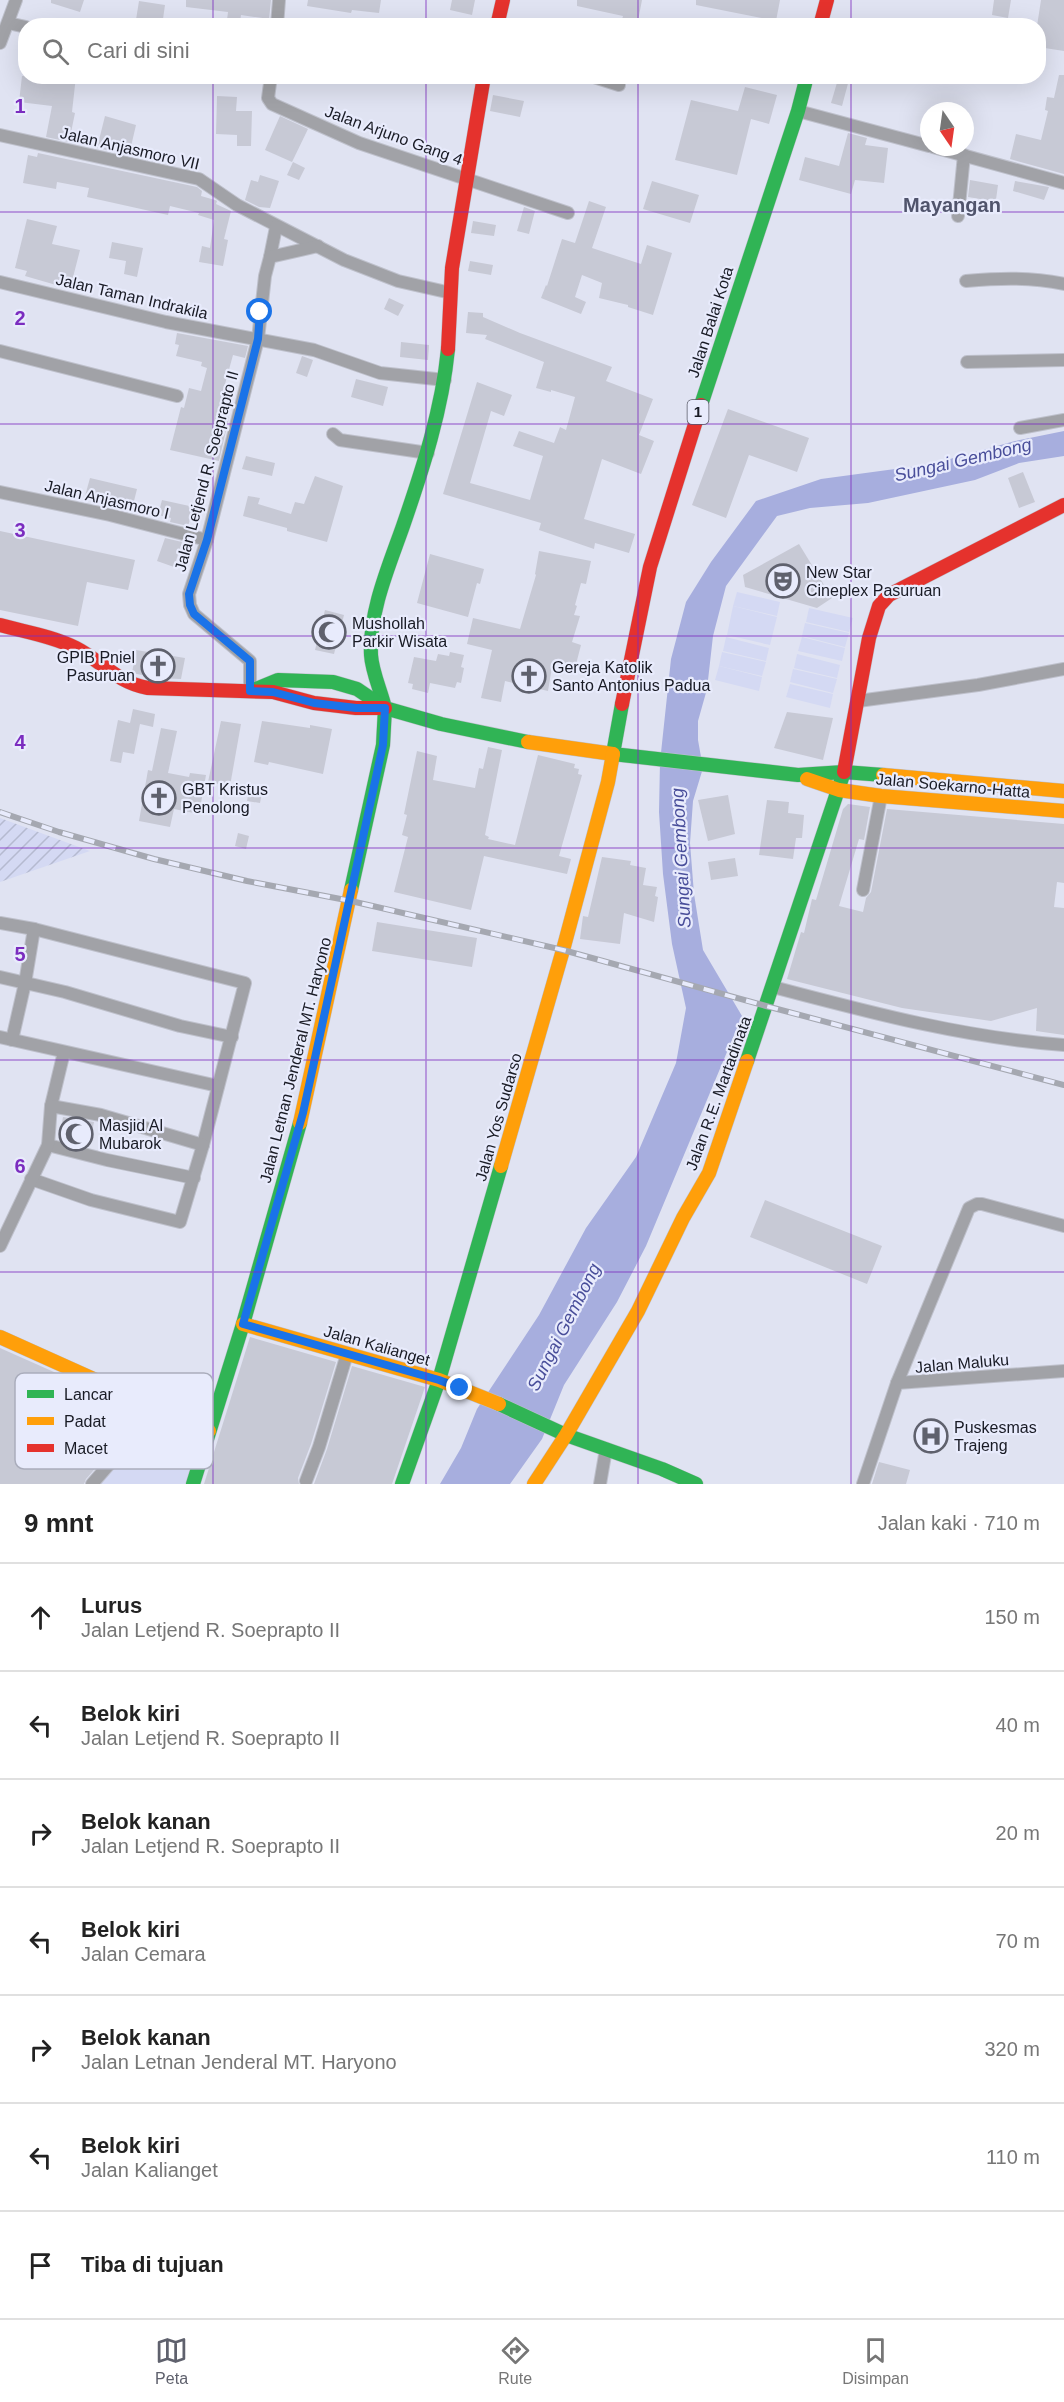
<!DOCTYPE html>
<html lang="id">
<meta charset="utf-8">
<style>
:root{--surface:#fff;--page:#f2f2f2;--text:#222;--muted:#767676;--line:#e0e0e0;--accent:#5f616d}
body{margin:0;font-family:Arial,sans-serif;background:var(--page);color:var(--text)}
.compass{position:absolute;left:920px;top:102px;width:54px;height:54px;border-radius:50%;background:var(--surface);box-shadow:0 6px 24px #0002;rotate:167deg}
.stop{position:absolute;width:18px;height:18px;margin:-14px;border:4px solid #1a73e8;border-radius:50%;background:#fff}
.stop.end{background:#1a73e8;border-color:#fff;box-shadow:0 2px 6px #0008}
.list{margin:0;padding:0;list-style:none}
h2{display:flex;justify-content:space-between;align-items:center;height:78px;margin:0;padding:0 24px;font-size:26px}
h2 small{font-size:20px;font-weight:400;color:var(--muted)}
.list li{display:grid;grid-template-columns:39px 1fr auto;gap:18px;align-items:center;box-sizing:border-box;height:108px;padding:0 24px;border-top:2px solid var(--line)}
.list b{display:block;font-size:22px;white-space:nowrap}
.list p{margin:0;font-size:20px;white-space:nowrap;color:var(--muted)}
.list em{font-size:20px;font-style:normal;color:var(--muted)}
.icon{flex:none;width:33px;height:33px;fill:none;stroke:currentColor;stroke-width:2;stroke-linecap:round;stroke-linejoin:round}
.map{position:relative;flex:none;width:1064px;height:1484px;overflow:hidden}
.search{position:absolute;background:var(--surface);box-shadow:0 6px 24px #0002;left:18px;right:18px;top:18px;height:66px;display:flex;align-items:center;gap:15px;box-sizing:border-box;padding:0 21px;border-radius:24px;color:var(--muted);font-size:22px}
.sheet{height:834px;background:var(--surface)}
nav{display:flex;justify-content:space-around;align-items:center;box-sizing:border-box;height:84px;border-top:2px solid var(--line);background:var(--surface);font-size:16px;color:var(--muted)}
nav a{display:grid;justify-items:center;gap:3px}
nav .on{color:var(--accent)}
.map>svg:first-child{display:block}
</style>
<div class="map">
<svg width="1064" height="1484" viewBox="0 0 1064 1484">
<defs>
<pattern id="industrial-furrows" width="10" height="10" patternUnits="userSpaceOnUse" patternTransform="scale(1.5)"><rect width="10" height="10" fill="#d4d9f3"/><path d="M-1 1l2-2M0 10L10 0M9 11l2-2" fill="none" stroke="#b5bad0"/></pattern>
</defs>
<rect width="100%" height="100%" fill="#e0e3f2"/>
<g fill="#d4d9f3">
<polygon points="737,592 780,602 777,616 733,606"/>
<polygon points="733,606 777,617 770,645 727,635"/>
<polygon points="809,608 853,618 849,632 806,622"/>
<polygon points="805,623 849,633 845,647 802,636"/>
<polygon points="726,637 769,648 766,661 723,651"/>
<polygon points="802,637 845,648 842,661 798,651"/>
<polygon points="722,652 766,662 762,676 719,666"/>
<polygon points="797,654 840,665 837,678 794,668"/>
<polygon points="719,666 762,677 759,691 715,680"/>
<polygon points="793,669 837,679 833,693 790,682"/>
<polygon points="790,684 833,694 830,708 786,697"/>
<polygon points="159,1407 209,1431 193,1484 92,1484"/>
</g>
<polygon fill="url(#industrial-furrows)" points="0,818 90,851 0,882"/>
<polygon fill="#a7aede" points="1064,431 1064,456 1019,463 975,480 868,503 810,508 777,516 726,586 713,636 707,689 698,721 698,740 703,768 693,801 690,843 694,894 703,950 742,1016 646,1246 617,1302 564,1385 542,1439 510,1484 440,1484 461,1448 477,1409 539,1315 586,1228 636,1157 676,1063 686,1008 672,944 663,874 659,812 660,762 671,659 686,602 711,562 756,501 821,479 932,464 1015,441"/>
<g fill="#c7c9d5">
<polygon points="51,0 84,0 80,12 51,3"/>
<polygon points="186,0 271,0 269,19 241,15 240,22 227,20 228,12 186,7"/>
<polygon points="308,0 381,0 379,13 352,10 351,13 307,6"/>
<polygon points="452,0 475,0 472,15 450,10"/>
<polygon points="577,0 642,0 637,26 620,26 623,16 577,6"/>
<polygon points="696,0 780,0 776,21 696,5"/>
<polygon points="994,0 1011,0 1008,18 992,15"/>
<polygon points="1041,0 1064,0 1064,51 1038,47 1037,26"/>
<polygon points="139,1 165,5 162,26 135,26"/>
<polygon points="1059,75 1064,75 1064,174 1010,159 1016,134 1041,140 1048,111 1045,110 1047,97 1054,98"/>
<polygon points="22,76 76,76 72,112 75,113 69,142 46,137 52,106 19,102"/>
<polygon points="839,76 850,76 842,106 831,103"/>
<polygon points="745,87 777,95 769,124 751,119 737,175 675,160 691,100 738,111"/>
<polygon points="493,95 524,101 520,117 490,111"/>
<polygon points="217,96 237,97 236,111 252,111 251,146 237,146 237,135 216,134"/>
<polygon points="105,116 136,125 129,155 97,148"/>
<polygon points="280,116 308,129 292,162 265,150"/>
<polygon points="848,133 867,138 865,145 888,148 884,183 855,180 851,194 799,180 805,157 839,166"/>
<polygon points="38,153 197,187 202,191 201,196 215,200 217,201 216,204 231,211 224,239 228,240 223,266 199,262 202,246 210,248 214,220 198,215 199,213 170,206 168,215 87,197 89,188 57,182 56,189 23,183 28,155 37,157"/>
<polygon points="293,162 305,168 299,180 287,175"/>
<polygon points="260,175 279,181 270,208 259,207 245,200 251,180 258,182"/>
<polygon points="970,180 998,185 995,207 980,204 980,199 968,197"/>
<polygon points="652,181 699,195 690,223 643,209"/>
<polygon points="1015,181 1049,187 1044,200 1013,191"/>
<polygon points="589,201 606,207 592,248 641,264 647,245 672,253 653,315 628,307 628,305 599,298 602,283 582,275 575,297 586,302 581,314 541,298 546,285 547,286 562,239 575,243"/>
<polygon points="524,207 535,211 529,234 517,231"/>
<polygon points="27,219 57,226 52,244 80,250 70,289 25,276 27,271 15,268"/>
<polygon points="473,221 496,225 494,236 471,233"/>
<polygon points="112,242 143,248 137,277 124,274 126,261 109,258"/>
<polygon points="470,261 493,265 491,275 468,271"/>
<polygon points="389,298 404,305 398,316 384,309"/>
<polygon points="468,312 483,313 483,317 520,333 612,367 606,381 653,399 639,435 654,441 641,474 602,459 584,519 635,534 629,553 595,543 594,549 539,530 541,523 443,494 477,382 512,395 504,416 491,411 470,483 530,500 543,456 513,446 519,431 554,443 560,427 566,430 575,397 551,390 551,392 536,388 544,362 485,339 487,335 466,333"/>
<polygon points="177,333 248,346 245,358 233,355 222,395 219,414 229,417 219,461 170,450 181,407 184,408 189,388 201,391 207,368 201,366 202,362 176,356 179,345 175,344"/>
<polygon points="401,342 429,345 428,360 400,357"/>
<polygon points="302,356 313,360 307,377 296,373"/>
<polygon points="356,379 388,387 383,406 351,397"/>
<polygon points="728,409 809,438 797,472 749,455 726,518 692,505"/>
<polygon points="246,456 275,463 272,476 242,469"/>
<polygon points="1023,472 1035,502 1019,508 1008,478"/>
<polygon points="315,476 343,486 327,542 287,531 287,528 243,516 248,496 260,498 258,504 291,514 295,502 304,504"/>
<polygon points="90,478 137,489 132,509 85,496"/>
<polygon points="162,500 194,507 188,526 170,522 171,518 158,515"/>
<polygon points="0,531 135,560 128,590 87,582 78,626 0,610"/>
<polygon points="165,538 182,542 174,567 157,561"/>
<polygon points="799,544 832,598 817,608 745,587 743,575"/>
<polygon points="539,551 591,561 586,584 581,583 575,605 577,606 574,615 580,616 572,642 581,645 574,672 552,667 548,691 505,681 501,702 481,698 492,650 467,644 473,618 520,629 536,575 535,574"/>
<polygon points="430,554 484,569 480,584 477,583 468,617 417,603"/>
<polygon points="325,610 344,615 334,654 315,650"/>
<polygon points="136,650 185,658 181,679 157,678 132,673"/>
<polygon points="450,652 464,655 461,667 464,668 461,683 457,682 455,688 430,683 428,693 412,689 413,684 408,683 414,657 436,661 438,654 449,656"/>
<polygon points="133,709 155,714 153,727 140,724 134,754 123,752 121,763 110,761 118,720 130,723"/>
<polygon points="787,712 833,718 823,760 774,748"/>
<polygon points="221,721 241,724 230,786 208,782"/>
<polygon points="262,721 310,728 310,725 332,729 323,774 269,762 268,765 254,762"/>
<polygon points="161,728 177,731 168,773 189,777 190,773 206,775 199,814 174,809 170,827 139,821 148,770 152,771"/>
<polygon points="488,747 502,750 485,835 489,837 488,839 515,845 538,755 575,764 574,768 579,769 578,774 582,775 559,856 571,859 567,874 484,856 471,910 394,892 408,837 402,835 407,815 404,814 417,751 437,756 433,780 475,788 479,768 483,769"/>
<polygon points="249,790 262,793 260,803 247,801"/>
<polygon points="728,795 735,834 708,841 698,800"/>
<polygon points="767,800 789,802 788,813 804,815 802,838 796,838 793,859 759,855"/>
<polygon points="848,804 870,807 864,840 859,839 839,906 863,912 866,898 871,892 887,809 1064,824 1064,883 1057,882 1054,907 1064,908 1064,1035 1036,1031 1037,1008 991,1021 902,1008 787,979 801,932 804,933 812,899 816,900 843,809"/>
<polygon points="238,833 249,836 246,849 235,846"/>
<polygon points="602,857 631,861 630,865 646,868 643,885 657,887 655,896 658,897 654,922 624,913 620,944 580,939 583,916 588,917"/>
<polygon points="735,858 738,876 711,880 708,862"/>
<polygon points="377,922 477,938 472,967 372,951"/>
<polygon points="63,1117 94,1122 89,1147 59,1139"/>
<polygon points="765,1200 882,1246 867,1284 750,1237"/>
<polygon points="250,1337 336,1362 311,1444 298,1478 299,1484 204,1484"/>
<polygon points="0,1348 144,1412 86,1479 84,1484 0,1484"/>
<polygon points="352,1366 425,1387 392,1484 314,1484 327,1449"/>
<polygon points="879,1462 910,1470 906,1484 872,1484"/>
</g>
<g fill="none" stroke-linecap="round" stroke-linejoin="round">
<g stroke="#bec0cb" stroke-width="14">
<g id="street">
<polyline points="8,23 26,27"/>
<polyline points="277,26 279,0"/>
<polyline points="0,43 16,0"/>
<polyline points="271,76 268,98 272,104 359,143 568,213"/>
<polyline points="591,76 619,85"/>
<polyline points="798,111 929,146"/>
<polyline points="0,135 199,179 237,205 344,260 398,281 451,293"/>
<polyline points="933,147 1064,183"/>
<polyline points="958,216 964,155"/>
<polyline points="270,257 276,227"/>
<path d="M966 281C1000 278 1031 277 1064 284"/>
<polyline points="0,282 166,322 314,350 380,373 445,380"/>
<polyline points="0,351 177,396"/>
<polyline points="967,362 1064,360"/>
<polyline points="1020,428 1064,420"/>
<polyline points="333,434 340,440 428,453"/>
<polyline points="0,492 110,515 207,540"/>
<polyline points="250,691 250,661 194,614 190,605 189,594 207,540 258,339 265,276 270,257 318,246"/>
<polyline points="858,701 978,685 1064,669"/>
<polyline points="863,890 881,796"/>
<polyline points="0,923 34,929 245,983 203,1145 180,1222 91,1200 31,1179"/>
<polyline points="0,977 65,992 180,1026 232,1037"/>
<path d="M773 987C868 1012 965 1038 1064 1045"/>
<polyline points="0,1037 218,1086"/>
<polyline points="12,1040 25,983 34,929"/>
<polyline points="51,1106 64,1052"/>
<polyline points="48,1145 107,1160 194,1178"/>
<polyline points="0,1246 48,1145 51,1106 101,1115 203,1145"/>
<polyline points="897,1383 969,1208 977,1204 982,1204 1064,1226"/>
<polyline points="306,1481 319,1447 347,1354"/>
<polyline points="92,1484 159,1407"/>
<polyline points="600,1484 606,1449"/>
<polyline points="863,1484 897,1383 1064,1371"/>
</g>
</g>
<g stroke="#bec0cb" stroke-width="15">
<g id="fast">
<path d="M448 349C442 410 423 468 403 526 389 566 369 611 371 655 372 672 381 691 385 708L441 724 528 742"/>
<polyline points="701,405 798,111 807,76"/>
<polyline points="256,689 278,680 333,682 357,689 385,708"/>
<polyline points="622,704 613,754 798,775 844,772 883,775"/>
<polyline points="351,890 383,745 385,708"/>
<polyline points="747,1061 842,778"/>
<polyline points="499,1404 566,1435 662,1469 696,1484"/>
<polyline points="193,1484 243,1324 300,1123"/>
<polyline points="402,1484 439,1380 501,1166"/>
</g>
</g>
<g stroke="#bec0cb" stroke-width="15">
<g id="slow">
<polyline points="528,742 613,754"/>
<polyline points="883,775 1064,791"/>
<polyline points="807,779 839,790 881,796 1064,811"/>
<polyline points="300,1123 351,890"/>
<polyline points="501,1166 563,950 608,782 613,754"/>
<polyline points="243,1324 439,1380 499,1404"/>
<polyline points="0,1337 209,1431"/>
<polyline points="534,1484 566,1435 638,1311 683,1218 709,1173 747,1061"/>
</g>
</g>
<g stroke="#bec0cb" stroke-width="15">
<g id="jam">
<polyline points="497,26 503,0"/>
<polyline points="820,26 827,0"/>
<polyline points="448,349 452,268 484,76"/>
<path d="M0 625C25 632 52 636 76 648 103 662 116 682 148 688L273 692 314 703 356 708H385"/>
<polyline points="622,704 650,567 701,405"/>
<polyline points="844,772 869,638 879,606 889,595 1064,505"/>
</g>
</g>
<use href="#street" stroke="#a1a2a7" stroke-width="12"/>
<use href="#fast" stroke="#30b455" stroke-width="14"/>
<use href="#slow" stroke="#ff9f0a" stroke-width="14"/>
<use href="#jam" stroke="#e5322d" stroke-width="14"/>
<g stroke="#a5a8b1" stroke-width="6">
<polyline id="rail" points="0,812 59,832 154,859 247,881 351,901 563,950 766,1006 1064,1085"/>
</g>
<use href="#rail" stroke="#e8ebfc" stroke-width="4" stroke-dasharray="11" stroke-linecap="butt"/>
</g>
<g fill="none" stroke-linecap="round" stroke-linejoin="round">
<polyline stroke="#1a73e8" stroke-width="8" points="260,312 258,339 207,540 189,594 190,605 194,614 250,661 250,691 273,692 314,703 356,708 385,708 383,745 303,1113 243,1324 439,1380 460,1388"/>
</g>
<path fill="none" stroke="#7b2cbf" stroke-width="1.5" stroke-opacity="0.55" d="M213 0V26M426 0V26M638 0V26M851 0V26M213 76V1484M426 76V1484M638 76V1484M851 76V1484M0 212H1064M0 424H1064M0 636H1064M0 848H1064M0 1060H1064M0 1272H1064"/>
<defs>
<g id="theatre-ring" transform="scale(1.725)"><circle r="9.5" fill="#e8ebfc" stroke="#5f616d" stroke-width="1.5"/><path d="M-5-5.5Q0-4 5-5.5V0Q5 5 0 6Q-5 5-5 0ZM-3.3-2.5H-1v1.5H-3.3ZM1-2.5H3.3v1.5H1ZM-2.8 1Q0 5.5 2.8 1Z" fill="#5f616d"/></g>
<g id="mosque-ring" transform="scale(1.725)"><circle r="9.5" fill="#e8ebfc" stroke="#5f616d" stroke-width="1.5"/><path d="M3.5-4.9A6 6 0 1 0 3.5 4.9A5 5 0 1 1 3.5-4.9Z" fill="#5f616d"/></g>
<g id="church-ring" transform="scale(1.725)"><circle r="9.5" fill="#e8ebfc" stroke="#5f616d" stroke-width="1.5"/><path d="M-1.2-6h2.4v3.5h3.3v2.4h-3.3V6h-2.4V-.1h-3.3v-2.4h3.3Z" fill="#5f616d"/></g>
<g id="hospital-ring" transform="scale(1.725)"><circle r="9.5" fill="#e8ebfc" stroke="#5f616d" stroke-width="1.5"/><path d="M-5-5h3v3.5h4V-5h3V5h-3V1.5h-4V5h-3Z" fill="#5f616d"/></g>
</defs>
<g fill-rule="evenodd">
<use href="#theatre-ring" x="783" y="581"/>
<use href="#mosque-ring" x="329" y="632"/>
<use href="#church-ring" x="158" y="666"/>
<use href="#church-ring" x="529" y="676"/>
<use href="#church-ring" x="159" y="798"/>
<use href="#mosque-ring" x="76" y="1134"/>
<use href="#hospital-ring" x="931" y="1436"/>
</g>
<g text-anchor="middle" stroke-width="4.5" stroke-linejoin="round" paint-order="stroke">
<rect fill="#e8ebfc" stroke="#575966" stroke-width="1.5" x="687.5" y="400" width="21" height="24" rx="4.5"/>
<g font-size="15" font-weight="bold" fill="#191b25">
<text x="698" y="417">1</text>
</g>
<g font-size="16" fill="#191b25" stroke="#e8ebfc">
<text transform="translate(394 135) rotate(20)" y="6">Jalan Arjuno Gang 4</text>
<text transform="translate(130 148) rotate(13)" y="6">Jalan Anjasmoro VII</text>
<text transform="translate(132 296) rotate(13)" y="6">Jalan Taman Indrakila</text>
<text transform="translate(710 322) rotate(-72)" y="6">Jalan Balai Kota</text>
<text transform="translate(206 471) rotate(-75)" y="6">Jalan Letjend R. Soeprapto II</text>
<text transform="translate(107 499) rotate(13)" y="6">Jalan Anjasmoro I</text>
<text transform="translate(953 785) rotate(5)" y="6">Jalan Soekarno-Hatta</text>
<text transform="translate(295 1060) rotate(-76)" y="6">Jalan Letnan Jenderal MT. Haryono</text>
<text transform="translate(718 1093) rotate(-70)" y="6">Jalan R.E. Martadinata</text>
<text transform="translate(498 1117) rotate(-74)" y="6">Jalan Yos Sudarso</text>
<text transform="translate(377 1345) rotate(16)" y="6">Jalan Kalianget</text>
<text transform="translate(962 1363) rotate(-5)" y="6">Jalan Maluku</text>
</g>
<g font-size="16" fill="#191b25" stroke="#e8ebfc" text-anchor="start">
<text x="806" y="578">New Star<tspan x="806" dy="18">Cineplex Pasuruan</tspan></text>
<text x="352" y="629">Mushollah<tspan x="352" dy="18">Parkir Wisata</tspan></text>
<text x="135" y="663" text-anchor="end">GPIB Pniel<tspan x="135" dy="18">Pasuruan</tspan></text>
<text x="552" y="673">Gereja Katolik<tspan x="552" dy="18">Santo Antonius Padua</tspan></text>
<text x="182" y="795">GBT Kristus<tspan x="182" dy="18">Penolong</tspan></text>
<text x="99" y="1131">Masjid Al<tspan x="99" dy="18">Mubarok</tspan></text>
<text x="954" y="1433">Puskesmas<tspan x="954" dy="18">Trajeng</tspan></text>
</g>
<g font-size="18" font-style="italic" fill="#494e9a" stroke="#e8ebfc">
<text transform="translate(963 460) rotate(-13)" y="6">Sungai Gembong</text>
<text transform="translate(681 858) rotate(-93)" y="6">Sungai Gembong</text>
<text transform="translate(564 1327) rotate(-63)" y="6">Sungai Gembong</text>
</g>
<g font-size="20" font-weight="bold" fill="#50546c" stroke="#e8ebfc">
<text x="952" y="212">Mayangan</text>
</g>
</g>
<rect x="15" y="1373" width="198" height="96" rx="9" fill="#e8ebfc" stroke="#aaadbc" stroke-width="1.5"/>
<rect x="27" y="1390" width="27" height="8" fill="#30b455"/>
<rect x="27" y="1417" width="27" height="8" fill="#ff9f0a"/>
<rect x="27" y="1444" width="27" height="8" fill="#e5322d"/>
<g font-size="16" fill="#191b25">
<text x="64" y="1400">Lancar</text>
<text x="64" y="1427">Padat</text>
<text x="64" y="1454">Macet</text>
</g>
<g font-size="20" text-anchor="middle" font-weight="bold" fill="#7b2cbf" stroke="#e8ebfc" stroke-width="4.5" stroke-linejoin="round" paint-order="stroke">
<text x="20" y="113">1</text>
<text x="20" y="325">2</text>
<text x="20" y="537">3</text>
<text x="20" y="749">4</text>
<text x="20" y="961">5</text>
<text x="20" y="1173">6</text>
</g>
</svg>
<svg class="compass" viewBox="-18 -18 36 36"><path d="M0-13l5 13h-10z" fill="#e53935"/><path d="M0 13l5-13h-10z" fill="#767676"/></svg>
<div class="stop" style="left:260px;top:312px"></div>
<div class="stop end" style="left:460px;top:1388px"></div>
<div class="search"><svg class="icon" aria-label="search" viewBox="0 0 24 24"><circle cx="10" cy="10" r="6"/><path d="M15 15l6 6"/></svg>Cari di sini</div>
</div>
<section class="sheet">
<h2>9 mnt<small>Jalan kaki · 710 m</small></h2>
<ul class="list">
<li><svg class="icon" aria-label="ahead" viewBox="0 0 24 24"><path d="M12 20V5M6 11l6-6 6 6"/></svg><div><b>Lurus</b><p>Jalan Letjend R. Soeprapto II</p></div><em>150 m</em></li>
<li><svg class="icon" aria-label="left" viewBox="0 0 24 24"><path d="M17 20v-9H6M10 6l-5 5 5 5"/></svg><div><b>Belok kiri</b><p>Jalan Letjend R. Soeprapto II</p></div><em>40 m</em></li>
<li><svg class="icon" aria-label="right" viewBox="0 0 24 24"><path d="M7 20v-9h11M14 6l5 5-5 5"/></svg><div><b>Belok kanan</b><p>Jalan Letjend R. Soeprapto II</p></div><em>20 m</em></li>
<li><svg class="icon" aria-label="left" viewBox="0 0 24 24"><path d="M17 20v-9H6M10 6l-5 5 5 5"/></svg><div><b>Belok kiri</b><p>Jalan Cemara</p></div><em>70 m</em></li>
<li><svg class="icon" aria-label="right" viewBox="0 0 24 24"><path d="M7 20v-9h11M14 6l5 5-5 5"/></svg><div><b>Belok kanan</b><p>Jalan Letnan Jenderal MT. Haryono</p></div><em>320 m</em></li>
<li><svg class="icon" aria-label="left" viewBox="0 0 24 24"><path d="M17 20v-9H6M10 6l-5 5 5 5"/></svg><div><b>Belok kiri</b><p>Jalan Kalianget</p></div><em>110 m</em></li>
<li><svg class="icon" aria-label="arrive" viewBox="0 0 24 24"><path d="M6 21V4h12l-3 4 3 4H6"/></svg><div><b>Tiba di tujuan</b></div></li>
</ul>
</section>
<nav>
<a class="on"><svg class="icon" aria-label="map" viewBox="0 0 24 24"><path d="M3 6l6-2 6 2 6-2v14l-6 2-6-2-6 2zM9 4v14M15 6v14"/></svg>Peta</a>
<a><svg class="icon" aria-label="directions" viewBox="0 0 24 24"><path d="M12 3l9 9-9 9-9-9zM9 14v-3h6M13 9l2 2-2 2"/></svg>Rute</a>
<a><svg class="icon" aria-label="saved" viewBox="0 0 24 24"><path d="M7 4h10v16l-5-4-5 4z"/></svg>Disimpan</a>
</nav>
